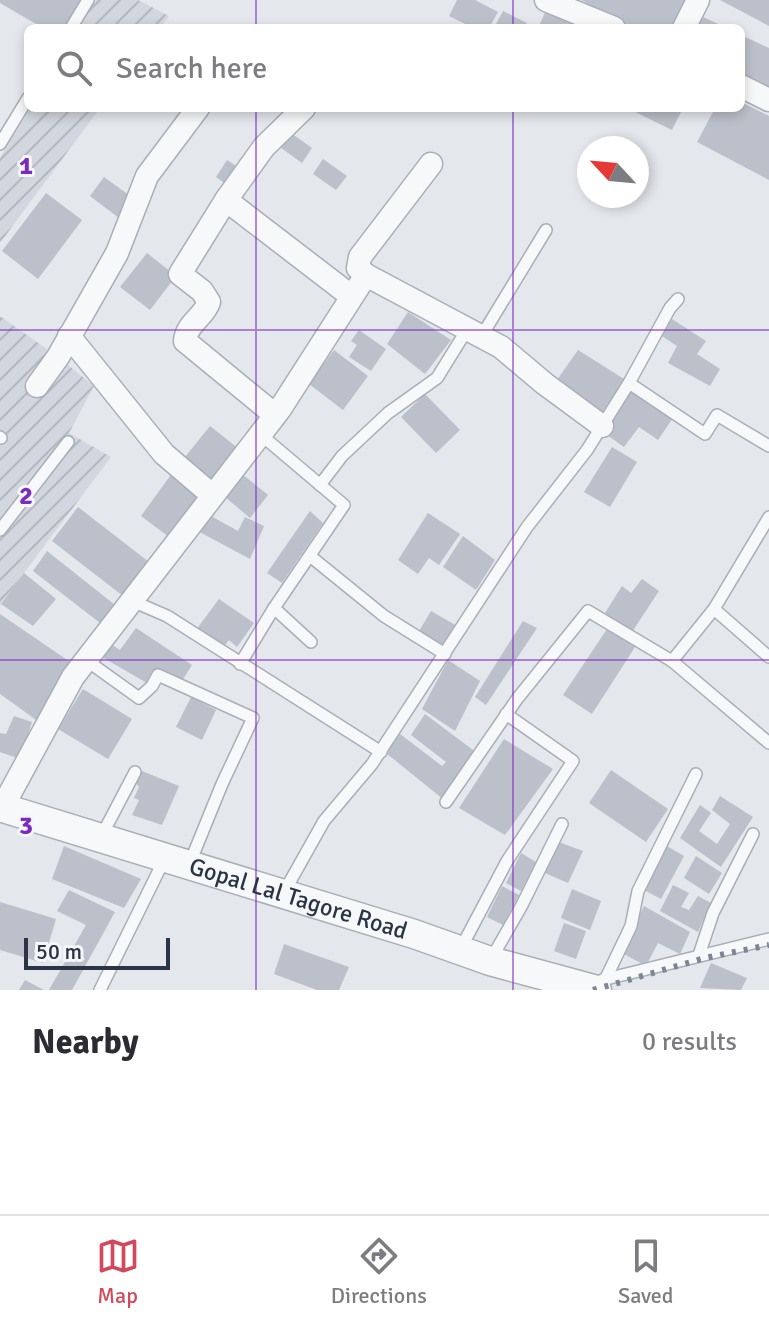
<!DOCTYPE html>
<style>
:root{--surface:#fff;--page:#f2f2f3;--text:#2b2b33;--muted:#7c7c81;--line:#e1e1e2;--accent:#d1495b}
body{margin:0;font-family:Signika,sans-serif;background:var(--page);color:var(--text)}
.compass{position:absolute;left:577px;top:136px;width:72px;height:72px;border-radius:50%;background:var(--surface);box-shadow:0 4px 12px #0003;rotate:296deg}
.scale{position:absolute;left:24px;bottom:20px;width:146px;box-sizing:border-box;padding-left:8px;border:4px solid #2b3445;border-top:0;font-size:22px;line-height:28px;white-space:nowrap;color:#2b3445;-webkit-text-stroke:6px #f4f6f9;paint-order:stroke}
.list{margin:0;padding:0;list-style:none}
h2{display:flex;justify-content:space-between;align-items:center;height:104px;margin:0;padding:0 32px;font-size:34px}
h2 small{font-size:26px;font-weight:400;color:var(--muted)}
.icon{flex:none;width:44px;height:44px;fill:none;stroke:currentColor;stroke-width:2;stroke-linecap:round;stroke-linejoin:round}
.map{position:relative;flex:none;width:769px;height:990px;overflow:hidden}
.search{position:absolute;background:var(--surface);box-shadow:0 4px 12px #0003;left:24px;right:24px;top:24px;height:88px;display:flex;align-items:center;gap:20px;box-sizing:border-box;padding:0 28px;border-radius:12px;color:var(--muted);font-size:30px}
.sheet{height:224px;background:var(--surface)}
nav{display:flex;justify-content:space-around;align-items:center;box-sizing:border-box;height:112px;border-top:2px solid var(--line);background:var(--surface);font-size:22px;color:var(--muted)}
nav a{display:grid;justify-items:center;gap:4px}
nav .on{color:var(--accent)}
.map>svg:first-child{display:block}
</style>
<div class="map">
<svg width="769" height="990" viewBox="0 0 769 990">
<defs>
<pattern id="industrial-furrows" width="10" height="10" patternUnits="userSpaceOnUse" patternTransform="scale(2)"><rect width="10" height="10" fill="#d2d6de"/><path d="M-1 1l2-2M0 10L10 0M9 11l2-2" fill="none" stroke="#b4b8c0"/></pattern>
</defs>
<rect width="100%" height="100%" fill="#e4e7ec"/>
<g fill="url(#industrial-furrows)">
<polygon points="96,0 138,0 169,16 160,28 79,28"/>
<polygon points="31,108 100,108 0,243 0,158"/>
<polygon points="0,316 58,357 94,386 69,433 111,457 0,605"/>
</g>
<g fill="#bbc0ca">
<polygon points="0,0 80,0 82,1 66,28 43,28 0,3"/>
<polygon points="457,0 475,0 498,12 489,28 473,28 449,16"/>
<polygon points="581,0 684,0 687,2 673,28 633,28"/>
<polygon points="720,0 769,0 769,26"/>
<polygon points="550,2 602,28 538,28"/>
<polygon points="503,11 527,23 525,28 494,28"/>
<polygon points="701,16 727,28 695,28"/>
<polygon points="741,35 769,48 769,91 741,77"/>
<polygon points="741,102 769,116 769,180 697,142 715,108 741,108"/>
<polygon points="627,108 683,108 672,130"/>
<polygon points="291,133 312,148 302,163 281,148"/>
<polygon points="323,159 347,176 336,190 313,174"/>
<polygon points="227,160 242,170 230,187 216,177"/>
<polygon points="104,177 133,198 119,218 90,196"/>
<polygon points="46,193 82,220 38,279 2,251"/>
<polygon points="147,253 176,276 150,310 120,287"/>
<polygon points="408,312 451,340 425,374 387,344"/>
<polygon points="672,319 706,341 697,354 720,369 710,386 668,363 677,346 662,336"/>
<polygon points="359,330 386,349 371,371 349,357 357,345 351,341"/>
<polygon points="334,350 368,376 343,410 309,384"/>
<polygon points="578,350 624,379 598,419 552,387"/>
<polygon points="631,389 673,418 658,440 639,427 624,447 604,433"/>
<polygon points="425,394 460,430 436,453 401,417"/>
<polygon points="210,426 239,449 210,485 181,462"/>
<polygon points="612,447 637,462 610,507 584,492"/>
<polygon points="173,472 201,493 169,537 141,516"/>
<polygon points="242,474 268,495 250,518 224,496"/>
<polygon points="78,507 149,562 123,596 52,541"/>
<polygon points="202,511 238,531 245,517 264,526 250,559 194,529"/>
<polygon points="310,511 323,523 282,583 267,573"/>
<polygon points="428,513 460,534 439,565 429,558 418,574 398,560"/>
<polygon points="463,536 495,560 476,590 443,567"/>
<polygon points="47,551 115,605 100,623 33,571"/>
<polygon points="24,573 56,599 33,626 1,604"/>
<polygon points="642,579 659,591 632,632 605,613 622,586 631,593"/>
<polygon points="219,599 254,623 237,647 229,640 222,649 196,630"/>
<polygon points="431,611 457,626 442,648 418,633"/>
<polygon points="0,614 76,666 39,722 0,694"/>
<polygon points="523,621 537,628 486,705 475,697"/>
<polygon points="136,628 192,665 180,684 155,673 152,686 97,654 107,641 120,650"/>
<polygon points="607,629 635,647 592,714 563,695"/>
<polygon points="448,660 480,681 455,731 422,709"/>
<polygon points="83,689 132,719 108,759 58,729"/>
<polygon points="191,697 216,710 202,740 176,727"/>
<polygon points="425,714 477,753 443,799 386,753 400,734 442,766 446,762 411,735"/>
<polygon points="14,716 32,722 20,759 0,752 0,733 6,734"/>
<polygon points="504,739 553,769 505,835 459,808"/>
<polygon points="611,770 668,809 646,842 589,803"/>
<polygon points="142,771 179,786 162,825 132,815 139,800 134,798 139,787 136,783"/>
<polygon points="720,796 753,817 721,867 680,838 700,805 711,813 699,831 717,844 730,824 712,810"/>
<polygon points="556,841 583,851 568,883 540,871"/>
<polygon points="665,845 684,856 661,899 642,889"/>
<polygon points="64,846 141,879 124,908 52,879"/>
<polygon points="521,853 536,862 521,891 506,883"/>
<polygon points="696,856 722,873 709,894 684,878"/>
<polygon points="673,885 689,893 681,907 689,910 698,896 711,903 698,932 660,911"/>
<polygon points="502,886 519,895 503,925 487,917"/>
<polygon points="572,889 601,901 590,930 561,918"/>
<polygon points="69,890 115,912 72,990 49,990 86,925 57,911"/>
<polygon points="0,902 56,919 43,963 0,950"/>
<polygon points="644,906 690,932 680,954 658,943 646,966 622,953"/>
<polygon points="564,923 586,931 576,959 554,951"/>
<polygon points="284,944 349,967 339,990 317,990 274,974"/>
<polygon points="711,963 747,978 741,990 700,988"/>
<polygon points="25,980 44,990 19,990"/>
</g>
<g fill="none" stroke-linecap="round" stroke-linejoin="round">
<g stroke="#a9aeb7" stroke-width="14">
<g id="service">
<polyline points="71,28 88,0"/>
<polyline points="0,144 28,98"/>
<polyline points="481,337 546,230"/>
<polyline points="629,383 705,434 717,415 769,446"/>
<polyline points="260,434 344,505 274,608 311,642"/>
<polyline points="0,437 1,438"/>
<polyline points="320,485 342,456 388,413 437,378 468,328"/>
<polyline points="0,530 68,442"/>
<polyline points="310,556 384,616 445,654"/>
<polyline points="130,600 167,616 381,752"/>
<polyline points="714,609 769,657"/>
<polyline points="86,660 139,698 152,686 158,675 253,718 222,784 189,865"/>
<polyline points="672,661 769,743"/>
<polyline points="240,664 274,608"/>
<polyline points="446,802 517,699 588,611 672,661 714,609 769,517"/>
<polyline points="102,835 135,772"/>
<polyline points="283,894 324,821 372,764 527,527 587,450 629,383 670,308 678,299"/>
<polyline points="461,948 507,861 573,761 506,714"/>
<polyline points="699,955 713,913 753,834"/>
<polyline points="490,961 522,905 562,824"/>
<polyline points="606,978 631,926 638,891 696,774"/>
<polyline points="602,980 769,939"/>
<polyline points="100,990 165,858"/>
</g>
</g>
<g stroke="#a9aeb7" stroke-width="25">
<g id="minor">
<polyline points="546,0 614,28"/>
<polyline points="684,28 698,0"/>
<polyline points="741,86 769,100"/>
<polyline points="431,164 360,257 358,268 366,275 501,347 545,384 602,426"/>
<polyline points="226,200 351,296"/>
<polyline points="69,336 164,454 212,495"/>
<polyline points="37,386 58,357 117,253 147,176 198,108"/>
<path d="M275 415 185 341C186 324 204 317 209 302L202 291 180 274 226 200 264 147 304 108"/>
<polyline points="2,808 73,677 280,409 366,275"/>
</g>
</g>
<g stroke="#a9aeb7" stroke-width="31">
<g id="tertiary">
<path id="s1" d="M0 807 414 934 490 961 597 990"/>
</g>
</g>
<use href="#service" stroke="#f7f8fa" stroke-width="11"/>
<use href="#minor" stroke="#f7f8fa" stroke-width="22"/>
<use href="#tertiary" stroke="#f7f8fa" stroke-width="28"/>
<polyline stroke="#7d8696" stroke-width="6" stroke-dasharray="4 8" stroke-linecap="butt" points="593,990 705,958 769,945"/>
</g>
<path fill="none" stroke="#7b2cbf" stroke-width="2" stroke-opacity="0.55" d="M256 0V28M513 0V28M256 108V990M513 108V990M0 330H769M0 660H769"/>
<g text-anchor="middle" stroke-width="6" stroke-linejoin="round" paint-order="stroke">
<g font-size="24" fill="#2b3445" stroke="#f4f6f9">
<text dy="8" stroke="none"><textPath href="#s1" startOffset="312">Gopal Lal Tagore Road</textPath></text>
</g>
</g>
<g font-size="26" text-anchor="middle" font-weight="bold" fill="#7b2cbf" stroke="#f4f6f9" stroke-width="6" stroke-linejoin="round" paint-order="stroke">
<text x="26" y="174">1</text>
<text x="26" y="504">2</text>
<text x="26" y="834">3</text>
</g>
</svg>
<svg class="compass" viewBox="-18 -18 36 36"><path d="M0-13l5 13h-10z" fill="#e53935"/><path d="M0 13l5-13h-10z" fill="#7c7c81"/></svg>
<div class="scale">50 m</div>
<div class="search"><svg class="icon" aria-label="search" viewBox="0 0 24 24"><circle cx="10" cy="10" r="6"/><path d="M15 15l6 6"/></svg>Search here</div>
</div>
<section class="sheet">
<h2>Nearby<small>0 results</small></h2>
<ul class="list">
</ul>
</section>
<nav>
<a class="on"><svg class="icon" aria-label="map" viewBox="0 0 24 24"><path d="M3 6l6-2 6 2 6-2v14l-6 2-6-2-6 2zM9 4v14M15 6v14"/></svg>Map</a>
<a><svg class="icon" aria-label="directions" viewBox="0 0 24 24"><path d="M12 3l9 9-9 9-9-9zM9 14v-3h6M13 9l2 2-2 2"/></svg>Directions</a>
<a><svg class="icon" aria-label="saved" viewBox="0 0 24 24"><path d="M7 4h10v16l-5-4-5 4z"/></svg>Saved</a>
</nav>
